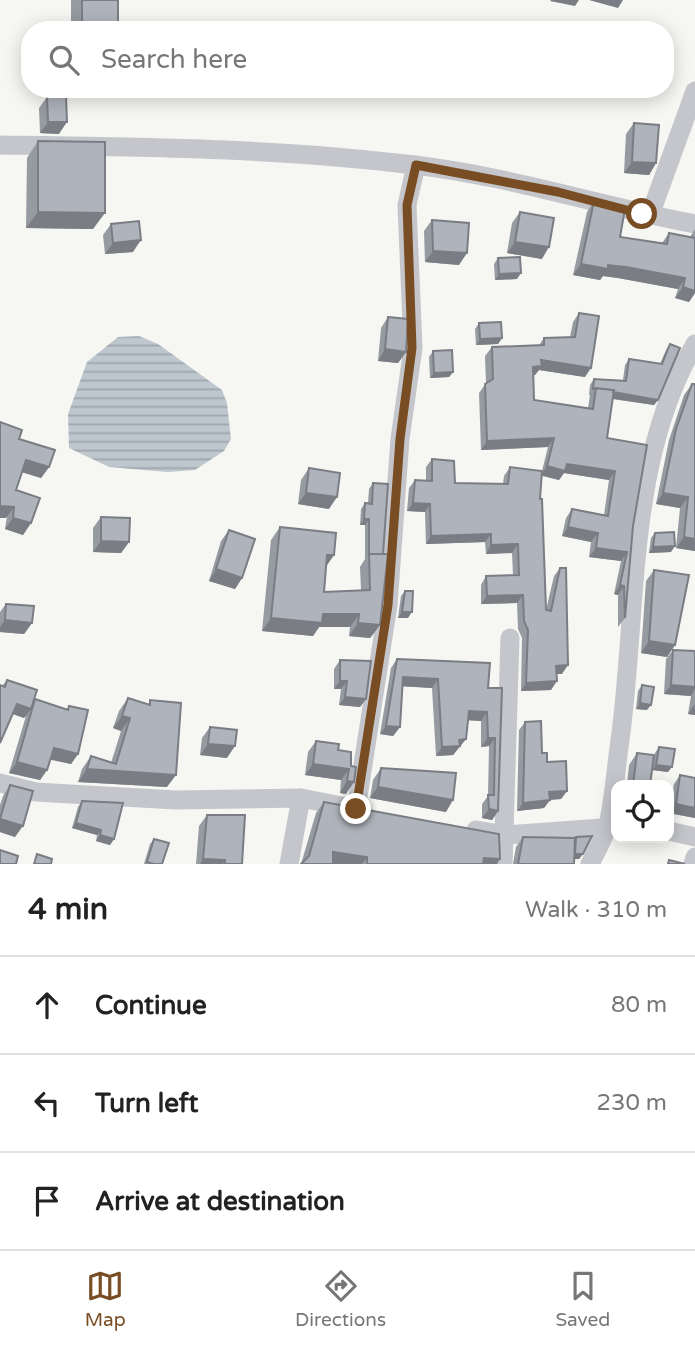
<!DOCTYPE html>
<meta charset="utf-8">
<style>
:root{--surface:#fff;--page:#f6f6f6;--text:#222;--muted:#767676;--line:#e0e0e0;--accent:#794d24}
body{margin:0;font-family:"Varela Round",sans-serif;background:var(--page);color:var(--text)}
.controls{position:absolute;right:21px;bottom:21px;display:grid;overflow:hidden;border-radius:14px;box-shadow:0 4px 18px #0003}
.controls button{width:63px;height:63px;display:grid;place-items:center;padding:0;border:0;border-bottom:2px solid var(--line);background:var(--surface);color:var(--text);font:35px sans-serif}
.stop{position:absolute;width:21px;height:21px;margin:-16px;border:5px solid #794d24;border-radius:50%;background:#fff}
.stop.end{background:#794d24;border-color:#fff;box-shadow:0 2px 7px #0008}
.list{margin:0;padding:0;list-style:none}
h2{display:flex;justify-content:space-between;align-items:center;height:91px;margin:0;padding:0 28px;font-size:30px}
h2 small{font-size:23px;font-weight:400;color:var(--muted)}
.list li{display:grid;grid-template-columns:46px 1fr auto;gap:21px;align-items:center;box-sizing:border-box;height:98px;padding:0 28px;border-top:2px solid var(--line)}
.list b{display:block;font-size:26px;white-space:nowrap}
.list em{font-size:23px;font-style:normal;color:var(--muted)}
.icon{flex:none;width:38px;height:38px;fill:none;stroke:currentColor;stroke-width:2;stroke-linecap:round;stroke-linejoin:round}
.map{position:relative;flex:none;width:695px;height:864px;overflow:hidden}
.search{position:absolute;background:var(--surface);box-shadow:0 4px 18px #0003;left:21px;right:21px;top:21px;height:77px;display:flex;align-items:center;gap:18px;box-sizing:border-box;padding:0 24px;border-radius:28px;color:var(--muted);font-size:26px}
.sheet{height:385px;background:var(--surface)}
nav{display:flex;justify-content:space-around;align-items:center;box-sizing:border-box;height:98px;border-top:2px solid var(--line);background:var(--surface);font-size:19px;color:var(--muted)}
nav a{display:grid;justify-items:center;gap:4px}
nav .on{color:var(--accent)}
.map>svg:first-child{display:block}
</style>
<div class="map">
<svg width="695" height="864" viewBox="0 0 695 864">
<defs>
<pattern id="water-rules" width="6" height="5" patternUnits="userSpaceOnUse" patternTransform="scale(1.75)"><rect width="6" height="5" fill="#bfc7ce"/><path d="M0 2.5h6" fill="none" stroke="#9fa6ad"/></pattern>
</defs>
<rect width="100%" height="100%" fill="#f6f6f3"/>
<polygon fill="url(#water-rules)" points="139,336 158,344 222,390 227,403 231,439 224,451 195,470 168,472 109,467 69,448 68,414 87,362 118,337"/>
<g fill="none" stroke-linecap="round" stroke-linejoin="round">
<g stroke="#c4c6cb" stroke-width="19">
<path d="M0 145C138 147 277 148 414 165 509 176 601 206 695 224"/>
<polyline points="650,215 695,91"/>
<polyline points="0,783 36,792 87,795 176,800 301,798 347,807"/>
<polyline points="356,809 388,605 400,439 413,348 407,205 416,165"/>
<polyline points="476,830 506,835 616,827"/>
<polyline points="669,831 695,837"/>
<polyline points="289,864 301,798"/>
<polyline points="503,864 510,638"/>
<path d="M590 864C596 852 604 838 608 825 614 798 616 768 620 740 638 610 626 461 695 344"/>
<polyline points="693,864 695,857"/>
</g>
</g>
<g fill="#969aa1">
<rect x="71" y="0" width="47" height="30"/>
<polygon points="47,97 59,134 40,133 39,108"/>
<polygon points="634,123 656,163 649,175 624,173 626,134"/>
<polygon points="38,141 93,229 26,228 27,158"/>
<polygon points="594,201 620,237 662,243 669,233 690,237 695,229 695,293 689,302 675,298 678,289 618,278 603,276 600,280 573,275 587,212"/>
<polygon points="520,212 542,259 507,253 512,223"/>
<polygon points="432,220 459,265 425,262 424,231"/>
<polygon points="111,224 133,252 105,254 103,235"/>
<polygon points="498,258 517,279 495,280 494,264"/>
<polygon points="579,313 585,377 539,370 535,375 533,375 534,400 588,408 590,395 589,395 590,385 594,379 623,380 625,365 629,359 660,364 666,350 670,344 658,400 654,405 612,399 607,438 633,526 625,618 618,627 618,595 614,594 621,561 589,557 591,542 562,536 566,518 572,509 604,515 609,480 564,473 559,480 542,476 540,499 546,610 554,576 560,568 562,674 556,674 551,690 521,691 522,638 518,629 517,603 481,604 481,585 486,576 513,575 512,553 486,554 485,542 426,544 425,512 407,511 409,488 415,480 426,481 426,467 432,459 455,483 503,484 504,476 510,467 542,471 548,447 481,450 479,393 486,383 485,356 492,347 539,345 544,338 570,337 573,322"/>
<polygon points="388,317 406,352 398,363 378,361 381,328"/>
<polygon points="479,323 502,338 498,344 476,345 475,329"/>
<polygon points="433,351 453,372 449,377 430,378 429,357"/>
<polygon points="692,384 695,384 695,551 676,548 680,508 656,504 669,440 684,395"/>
<polygon points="19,439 49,467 41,478 22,472 16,490 31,523 23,535 5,529"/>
<polygon points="309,468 329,509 298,504 301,480"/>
<polygon points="373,483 383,554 380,625 370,638 349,636 350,627 319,627 313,636 262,631 271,540 280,527 334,555 326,566 324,592 361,590 360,567 365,559 365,525 360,525 361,509 365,503 368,503 369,489"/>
<polygon points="101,517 129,542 121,553 93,552 93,528"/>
<polygon points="229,530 242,578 235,589 209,581 221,541"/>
<polygon points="655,533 671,552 649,553 651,538"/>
<polygon points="654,570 675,645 667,657 641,653 646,581"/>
<polygon points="405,591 408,618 398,618 401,596"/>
<polygon points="6,604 32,623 24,634 0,632 0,612"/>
<polygon points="673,650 695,651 695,715 688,714 691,696 664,694 666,659"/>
<polygon points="397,659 488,688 502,688 498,811 492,820 482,818 482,804 488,796 489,746 481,747 481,721 468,720 466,739 453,755 436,756 432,688 402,686 400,727 393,736 380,734 391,668"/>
<polygon points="340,660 366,699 360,707 339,705 341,689 334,689 334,669"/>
<polygon points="7,680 33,702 35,699 67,709 69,706 78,754 71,764 51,759 47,770 40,780 9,773 26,716 24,718 13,714 2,686"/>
<polygon points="642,685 647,710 636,709 638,691"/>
<polygon points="128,698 148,705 150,700 167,787 78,782 82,769 91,756 111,763 121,731 113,728 119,711"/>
<polygon points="525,722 542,753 567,791 561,799 550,800 544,808 517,811 519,730"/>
<polygon points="210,727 227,758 200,755 202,738"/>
<polygon points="316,741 338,750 351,752 346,794 340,793 341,780 305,775 308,752"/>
<polygon points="659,747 668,772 652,770 655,753"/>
<polygon points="637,753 650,785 627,785 629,765"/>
<polygon points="381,768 446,812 370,798 373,780"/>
<polygon points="680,775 695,778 695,818 669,813 674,784"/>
<polygon points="10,785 15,837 0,832 0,805 3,796"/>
<polygon points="82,801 114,839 110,845 96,841 97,835 72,828 78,807"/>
<polygon points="324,802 497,864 301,864 316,813"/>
<polygon points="207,815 242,864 196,864 199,826"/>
<polygon points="523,837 575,838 576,837 583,854 579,859 574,859 574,864 513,864 516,847"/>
<polygon points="154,839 162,864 144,864 150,844"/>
</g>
<g fill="#7a7d83">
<polygon points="551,0 579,0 575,6 550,1"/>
<polygon points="589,0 623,0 618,8"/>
<polygon points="48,122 67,122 59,134 40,133"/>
<polygon points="632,162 656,163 649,175 624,173"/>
<polygon points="38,212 105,213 93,229 26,228"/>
<polygon points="141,240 133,252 105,254 113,243"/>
<polygon points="515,242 549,247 542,259 507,253"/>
<polygon points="433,251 467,253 459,265 425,262"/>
<polygon points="581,264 626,267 685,278 678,289 618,278 603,276 600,280 573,275"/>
<polygon points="521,273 517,279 495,280 499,274"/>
<polygon points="683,287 695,291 695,293 689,302 675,298"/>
<polygon points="502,338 498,344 476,345 480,339"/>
<polygon points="385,349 406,352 398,363 378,361"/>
<polygon points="541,360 591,368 585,377 539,370 535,375 526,376 533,367"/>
<polygon points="453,372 449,377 430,378 434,373"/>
<polygon points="595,390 658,400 654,405 595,396"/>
<polygon points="554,438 548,447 481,450 487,441"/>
<polygon points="26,460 49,467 41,478 18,471"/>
<polygon points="567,464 615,471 609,480 564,473 559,480 541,475 547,466"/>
<polygon points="306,493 337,497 329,509 298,504"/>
<polygon points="663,493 688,497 680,508 656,504"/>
<polygon points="413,503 430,504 425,512 407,511"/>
<polygon points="0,506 14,507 6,518 0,518"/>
<polygon points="13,518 31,523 23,535 5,529"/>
<polygon points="364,519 369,519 365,525 360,525"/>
<polygon points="568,527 598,533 591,542 562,536"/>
<polygon points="491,534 485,542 426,544 431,536"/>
<polygon points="684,537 695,539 695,551 676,548"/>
<polygon points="101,541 129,542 121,553 93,552"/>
<polygon points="518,544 512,553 486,554 491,545"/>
<polygon points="675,546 671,552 649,553 653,547"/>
<polygon points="596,548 627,552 621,561 589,557"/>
<polygon points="327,555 334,555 325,568"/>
<polygon points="216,569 242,578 235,589 209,581"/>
<polygon points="620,585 624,586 618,595 614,594"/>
<polygon points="523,595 517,603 481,604 487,596"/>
<polygon points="402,612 412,612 408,618 398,618"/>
<polygon points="323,614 359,614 350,627 319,627 313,636 262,631 271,618"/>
<polygon points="5,620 32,623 24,634 0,632 0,627"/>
<polygon points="358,623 380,625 370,638 349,636"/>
<polygon points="649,641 675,645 667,657 641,653"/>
<polygon points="568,665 562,674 550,674 556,666"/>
<polygon points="403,677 438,679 432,688 397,686"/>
<polygon points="340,681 347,681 341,689 334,689"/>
<polygon points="557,681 551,690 521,691 526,683"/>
<polygon points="671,685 695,687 695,689 691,696 664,694"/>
<polygon points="345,697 366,699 360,707 339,705"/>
<polygon points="640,703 651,705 647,710 636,709"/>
<polygon points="17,704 31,709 24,718 10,713"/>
<polygon points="694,705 695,705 695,715 688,714"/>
<polygon points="469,711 487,712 481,721 463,720"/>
<polygon points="122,716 130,718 121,731 113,728"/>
<polygon points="386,726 400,727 393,736 380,734"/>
<polygon points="488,738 495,738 489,746 481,747"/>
<polygon points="466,739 453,755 436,756 442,747 459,740"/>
<polygon points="208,744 235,746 227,758 200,755"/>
<polygon points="54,748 78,754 71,764 47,759"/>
<polygon points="17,762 47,770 40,780 9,773"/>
<polygon points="313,764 349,769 341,780 305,775"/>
<polygon points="656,765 672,767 668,772 652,770"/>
<polygon points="87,769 176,775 167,787 78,782"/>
<polygon points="347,781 354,782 346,794 340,793"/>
<polygon points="378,787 453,800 446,812 370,798"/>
<polygon points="567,791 561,799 543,800 549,792"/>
<polygon points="550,800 544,808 517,811 523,803"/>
<polygon points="676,804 695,808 695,818 669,813"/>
<polygon points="489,809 498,811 492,820 482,818"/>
<polygon points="0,819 23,826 15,837 0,832"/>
<polygon points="76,823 101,830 97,835 72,828"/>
<polygon points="100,835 114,839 110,845 96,841"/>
<polygon points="333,852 367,857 362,864 325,864"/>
<polygon points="575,854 583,854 579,859 571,859"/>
<polygon points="484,858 500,859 497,864 479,864"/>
<polygon points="203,859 225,860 223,864 200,864"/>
</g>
<g fill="#afb3bb" stroke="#7a7d83" stroke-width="2">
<rect x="82" y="0" width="36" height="30"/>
<polygon points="66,96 67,122 48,122 47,97"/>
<polygon points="634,123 659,125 656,163 632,162"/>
<polygon points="38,141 105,142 105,213 38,212"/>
<polygon points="594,201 625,209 620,237 667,244 669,233 695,238 695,291 683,287 685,278 626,267 608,265 608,269 581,264"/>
<polygon points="520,212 554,218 549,247 515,242"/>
<polygon points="432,220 469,223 467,253 433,251"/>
<polygon points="139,221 141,240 113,243 111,224"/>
<polygon points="520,257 521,273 499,274 498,258"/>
<polygon points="579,313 599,316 591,368 541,360 542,366 533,367 534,400 593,409 596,388 614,390 607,438 647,445 633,526 625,618 624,586 620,585 627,552 596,548 598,533 568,527 572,509 608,516 615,471 567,464 565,471 547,466 554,438 487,441 485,384 493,379 492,347 544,345 544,338 575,337"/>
<polygon points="388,317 408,319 406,352 385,349"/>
<polygon points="501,322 502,338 480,339 479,323"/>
<polygon points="670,344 680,348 658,400 613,392 614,390 596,388 594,389 593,389 594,379 626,381 629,359 662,364"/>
<polygon points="452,350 453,372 434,373 433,351"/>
<polygon points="692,384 695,384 695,539 684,537 688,497 663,493 676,429"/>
<polygon points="0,422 22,430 19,439 55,450 49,467 26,460 16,490 40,498 31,523 13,518 14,507 0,506"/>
<polygon points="432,459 454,461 455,483 508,484 510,467 542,471 540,499 542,499 546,610 551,611 560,568 566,568 568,665 556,666 557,681 526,683 528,630 524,621 523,595 487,596 486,576 519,575 518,544 491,545 491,534 431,536 430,504 413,503 415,480 432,481"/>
<polygon points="309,468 340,473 337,497 306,493"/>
<polygon points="373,483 388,484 383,554 369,554 369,519 364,519 365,503 372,504"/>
<polygon points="101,517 130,518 129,542 101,541"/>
<polygon points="280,527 336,533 334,555 327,555 324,592 370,590 369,554 388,554 380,625 358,623 359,614 323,614 322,623 271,618"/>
<polygon points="229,530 255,539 242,578 216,569"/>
<polygon points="674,532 675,546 653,547 655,533"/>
<polygon points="654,570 689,575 675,645 649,641"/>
<polygon points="405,591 413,591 412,612 402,612"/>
<polygon points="6,604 34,606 32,623 5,620"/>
<polygon points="673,650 695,651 695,687 671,685"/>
<polygon points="397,659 490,663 488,688 502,688 498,811 489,809 488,795 494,795 495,738 488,738 487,712 469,711 466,739 459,740 460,746 442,747 438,679 403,677 400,727 386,726"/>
<polygon points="340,660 371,661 366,699 345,697 347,681 340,681"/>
<polygon points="7,680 37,690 31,709 17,704 0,743 0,685 5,687"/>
<polygon points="642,685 654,687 651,705 640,703"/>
<polygon points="128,698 150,705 150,700 181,703 176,775 87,769 91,756 116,764 130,718 122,716"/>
<polygon points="35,699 68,710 69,706 88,710 78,754 54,748 47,770 17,762"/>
<polygon points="541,721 542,753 547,753 547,762 566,761 567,791 549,792 550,800 523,803 525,722"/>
<polygon points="210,727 237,730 235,746 208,744"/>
<polygon points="316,741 339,744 338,750 351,752 351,766 356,767 354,782 347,781 349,769 313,764"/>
<polygon points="659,747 675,749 672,767 656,765"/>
<polygon points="637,753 654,755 650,785 633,785"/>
<polygon points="381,768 456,773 453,800 378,787"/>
<polygon points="680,775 695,778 695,808 676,804"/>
<polygon points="10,785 33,791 23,826 0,819"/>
<polygon points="82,801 123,803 114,839 100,835 101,830 76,823"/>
<polygon points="324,802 499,834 500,859 484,858 483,864 367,864 367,857 333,852 333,864 301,864 309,856"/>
<polygon points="207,815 245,815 242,864 225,864 225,860 203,859"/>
<polygon points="592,836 583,854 575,854 576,837"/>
<polygon points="523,837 575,838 574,864 518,864"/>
<polygon points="154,839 169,843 162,864 154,864 147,862"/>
<polygon points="0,850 18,856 16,864 0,864"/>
<polygon points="37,854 52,859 51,864 34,864"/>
<polygon points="669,860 685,864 668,864"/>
</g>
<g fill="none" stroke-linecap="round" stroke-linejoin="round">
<polyline stroke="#794d24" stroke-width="9" points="356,809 388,605 400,439 412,348 407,205 416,165 558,192 642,214"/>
</g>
</svg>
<div class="controls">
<button><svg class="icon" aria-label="locate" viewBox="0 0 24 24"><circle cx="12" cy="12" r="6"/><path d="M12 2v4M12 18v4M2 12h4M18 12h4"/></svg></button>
</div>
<div class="stop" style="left:642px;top:214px"></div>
<div class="stop end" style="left:356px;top:809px"></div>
<div class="search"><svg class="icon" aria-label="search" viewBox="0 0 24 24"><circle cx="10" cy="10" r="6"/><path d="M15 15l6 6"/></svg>Search here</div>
</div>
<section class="sheet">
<h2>4 min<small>Walk · 310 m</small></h2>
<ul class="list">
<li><svg class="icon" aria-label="ahead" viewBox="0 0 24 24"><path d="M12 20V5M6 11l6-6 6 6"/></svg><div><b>Continue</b></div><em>80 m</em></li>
<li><svg class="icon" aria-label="left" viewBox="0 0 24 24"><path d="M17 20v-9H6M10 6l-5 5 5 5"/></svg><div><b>Turn left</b></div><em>230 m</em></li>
<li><svg class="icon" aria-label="arrive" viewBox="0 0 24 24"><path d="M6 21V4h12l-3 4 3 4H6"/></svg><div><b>Arrive at destination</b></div></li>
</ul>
</section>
<nav>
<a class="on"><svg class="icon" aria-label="map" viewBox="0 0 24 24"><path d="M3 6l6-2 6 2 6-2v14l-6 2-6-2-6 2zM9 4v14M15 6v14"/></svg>Map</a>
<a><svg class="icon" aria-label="directions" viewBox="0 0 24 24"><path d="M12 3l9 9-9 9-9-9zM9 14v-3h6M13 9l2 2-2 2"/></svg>Directions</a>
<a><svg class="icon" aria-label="saved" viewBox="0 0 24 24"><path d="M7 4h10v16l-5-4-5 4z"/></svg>Saved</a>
</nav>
